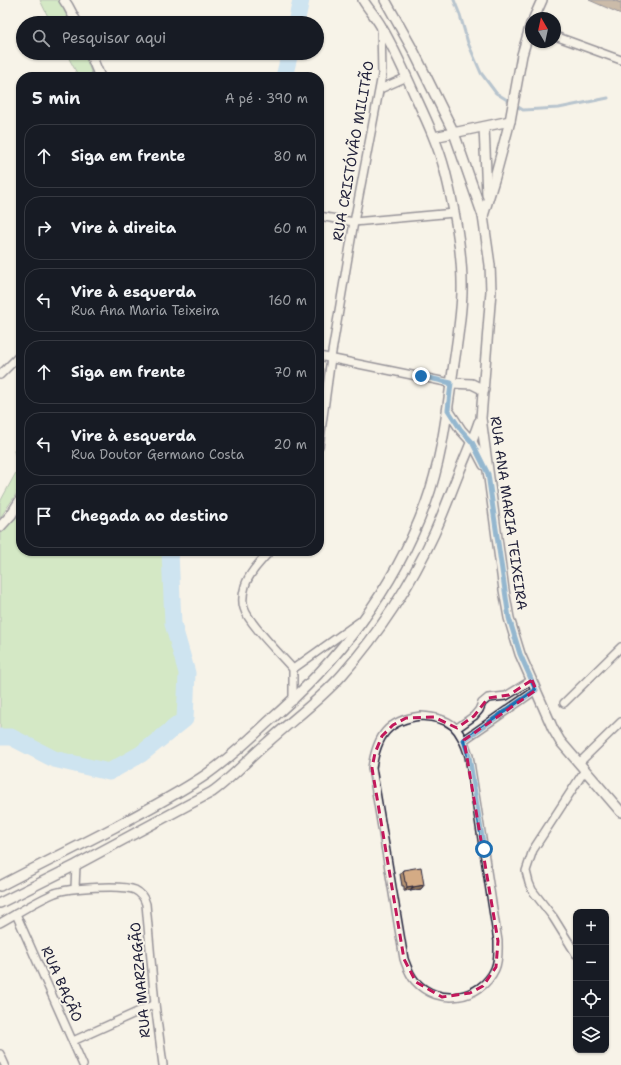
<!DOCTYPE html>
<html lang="pt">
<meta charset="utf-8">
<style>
:root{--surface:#171b24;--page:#20242c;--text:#f1f3f6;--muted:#9ea1a6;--line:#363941}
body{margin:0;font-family:"Shantell Sans",sans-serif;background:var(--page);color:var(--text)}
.controls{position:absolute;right:12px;bottom:12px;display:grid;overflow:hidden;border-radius:8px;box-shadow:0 1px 3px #0004}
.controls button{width:36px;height:36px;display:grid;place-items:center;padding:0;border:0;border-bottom:1px solid var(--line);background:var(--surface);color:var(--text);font:20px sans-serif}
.compass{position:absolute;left:525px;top:12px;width:36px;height:36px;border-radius:50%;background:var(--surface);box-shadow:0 1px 3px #0004;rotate:351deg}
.stop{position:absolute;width:12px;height:12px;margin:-9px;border:3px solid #1f6fb2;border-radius:50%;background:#fff}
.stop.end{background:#1f6fb2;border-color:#fff;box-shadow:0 1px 4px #0008}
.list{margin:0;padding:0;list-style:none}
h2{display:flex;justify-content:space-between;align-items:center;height:52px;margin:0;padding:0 16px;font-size:17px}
h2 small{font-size:13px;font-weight:400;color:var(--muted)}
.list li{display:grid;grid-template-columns:26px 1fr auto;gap:12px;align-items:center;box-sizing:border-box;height:64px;margin:0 8px 8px;padding:0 8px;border:1px solid var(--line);border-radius:16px}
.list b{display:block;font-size:15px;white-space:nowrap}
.list p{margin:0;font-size:13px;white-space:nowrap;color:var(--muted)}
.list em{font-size:13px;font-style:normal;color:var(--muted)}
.icon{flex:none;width:22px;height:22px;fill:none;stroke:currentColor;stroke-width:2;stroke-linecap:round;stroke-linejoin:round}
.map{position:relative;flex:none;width:621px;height:1065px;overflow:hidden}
.search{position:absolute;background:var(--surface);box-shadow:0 1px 3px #0004;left:16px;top:16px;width:308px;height:44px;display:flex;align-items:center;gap:10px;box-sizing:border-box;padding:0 14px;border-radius:22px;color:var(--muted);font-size:15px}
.panel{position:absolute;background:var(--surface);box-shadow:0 1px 3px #0004;left:16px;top:72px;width:308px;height:484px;border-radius:16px}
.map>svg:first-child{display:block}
</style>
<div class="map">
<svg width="621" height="1065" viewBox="0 0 621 1065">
<rect width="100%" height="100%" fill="#f7f3e8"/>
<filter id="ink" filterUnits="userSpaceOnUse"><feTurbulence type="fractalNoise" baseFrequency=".025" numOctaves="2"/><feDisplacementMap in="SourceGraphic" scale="8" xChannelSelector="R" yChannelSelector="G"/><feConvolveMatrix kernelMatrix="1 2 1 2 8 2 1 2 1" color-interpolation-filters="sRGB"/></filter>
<g filter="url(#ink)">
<g fill="#a8db9c" stroke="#657e6c">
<polygon points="40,0 60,0 73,23 51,23"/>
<polygon points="66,53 84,53 93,77 79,77"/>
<polygon points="21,438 21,483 15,496 0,518 0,502 19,467 14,451"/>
<polygon points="21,513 21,551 170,551 173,624 187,673 185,719 141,754 109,772 54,759 11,737 0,737 0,533"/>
</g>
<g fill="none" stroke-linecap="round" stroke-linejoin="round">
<g stroke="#6b8cae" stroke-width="3">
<polyline points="454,0 460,15 468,43 481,73 496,93 523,110 559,108 608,98"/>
<polyline points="301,1 305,0"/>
</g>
<g stroke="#9bd2fa" stroke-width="17">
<polyline points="296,23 301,0"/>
<polyline points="284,77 290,53"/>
<polyline points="0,737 11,737 54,759 109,772 141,754 185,719 187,673 173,624 170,551"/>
</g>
<g stroke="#22223b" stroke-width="10">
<g id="minor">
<polyline points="555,36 621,60"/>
<polyline points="380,89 407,77"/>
<polyline points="319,216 354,222 454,213"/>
<polyline points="319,356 451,383"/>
<polyline points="0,375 21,354"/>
<polyline points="319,446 331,358 354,222 382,75 381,26"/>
<path d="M270 551C261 561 249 573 245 586 243 593 242 602 244 608 248 623 281 655 293 669V701"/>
<polyline points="293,669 359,622"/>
<polyline points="564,703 621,647"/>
<path d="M421 716C452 718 460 727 469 756L498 941C498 950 499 960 495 969 481 1000 438 1007 415 981 409 974 407 967 404 959L372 768C377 736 387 720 421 716Z"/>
<polyline points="457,728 474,716 479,710 482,703 488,698 506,696 532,680"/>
<polyline points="464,740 536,690"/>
<polyline points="579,763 621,722"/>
<polyline points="75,888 76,865"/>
<polyline points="16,914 83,1065"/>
<path d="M0 923C18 913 36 901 55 893 68 888 122 884 135 890 141 893 144 897 146 904L155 1004 163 1065"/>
<polyline points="576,954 553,917 532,890 529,883 526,871 533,850 585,770"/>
<polyline points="73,1041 155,1004"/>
<polyline points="0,1054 5,1065"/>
</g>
</g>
<g stroke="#22223b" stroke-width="12">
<g id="tertiary">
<polyline points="64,0 68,6 77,23"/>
<polyline points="385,0 414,52 454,133 483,216"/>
<polyline points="534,18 542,0"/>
<polyline points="531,24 522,55 510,121 495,177 483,216 490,265 491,291 481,418 504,590 509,618 520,654 553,729 560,741 621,812"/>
<polyline points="90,53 100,77"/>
<polyline points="484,127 487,195"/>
<polyline points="434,137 510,121"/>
<polyline points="451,383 472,384 484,390"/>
<polyline points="448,410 461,430 472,442 484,465"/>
<polyline points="0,527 11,515 21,499"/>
<path d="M0 886C38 866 77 847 115 827 146 810 178 794 207 774 228 759 248 741 267 723 338 661 393 592 426 503 441 462 446 419 452 377 456 349 461 321 462 293 463 252 455 211 445 171 438 144 426 119 414 93 404 71 394 48 382 28 377 18 369 10 363 0"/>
<path d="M0 903 76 865 212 792C232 778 249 758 268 742 292 720 320 700 342 675 379 633 411 584 434 534 443 514 450 495 458 475 465 457 473 440 479 422"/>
</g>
</g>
<use href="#minor" stroke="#f7f3e8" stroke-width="7"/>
<use href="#tertiary" stroke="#f7f3e8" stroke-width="9"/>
</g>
<polygon fill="#b69372" stroke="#22223b" points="403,870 424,885 421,889 410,891 410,890 404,891 404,886 402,886 400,874"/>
<g fill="#94785d" stroke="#22223b">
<polygon points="589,0 613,0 621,3 621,14"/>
<polygon points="424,885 421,889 410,891 413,887"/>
<polygon points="413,886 410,890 404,891 407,887"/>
</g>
<g fill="#d4ab85" stroke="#22223b">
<polygon points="613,0 621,0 621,3"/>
<polygon points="421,867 424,885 413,887 413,886 407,887 406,882 405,882 403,870"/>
</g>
</g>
<g fill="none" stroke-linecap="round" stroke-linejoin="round" filter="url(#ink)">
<polyline stroke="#1f6fb2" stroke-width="5" points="421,376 451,383 448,410 461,430 472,442 488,474 509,618 520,654 536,690 464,740 469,756 484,849"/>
</g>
<path d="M0 0H621V1065H0ZM532 680 536 690 464 740 498 941 496 967 483 986 470 993 442 997 416 982 404 959 372 768 375 753 382 736 393 725 406 718 434 717 457 728 474 716 488 698 509 695Z" fill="#f7f3e8" fill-opacity=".55" fill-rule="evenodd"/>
<path fill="none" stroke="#c2185b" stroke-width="3" stroke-dasharray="8 5" stroke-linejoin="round" d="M532 680 536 690 464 740 498 941 496 967 483 986 470 993 442 997 416 982 404 959 372 768 375 753 382 736 393 725 406 718 434 717 457 728 474 716 488 698 509 695Z"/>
<g text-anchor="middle" stroke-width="4" stroke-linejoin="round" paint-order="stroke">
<g font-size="14" fill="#22223b" stroke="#f7f3e8">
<text transform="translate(353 151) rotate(-80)" y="5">RUA CRISTÓVÃO MILITÃO</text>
<text transform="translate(509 513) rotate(82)" y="5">RUA ANA MARIA TEIXEIRA</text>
<text transform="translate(140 980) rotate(-95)" y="5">RUA MARZAGÃO</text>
<text transform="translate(62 984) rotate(66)" y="5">RUA BAÇÃO</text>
</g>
</g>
</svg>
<div class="controls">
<button>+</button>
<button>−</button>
<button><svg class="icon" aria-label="locate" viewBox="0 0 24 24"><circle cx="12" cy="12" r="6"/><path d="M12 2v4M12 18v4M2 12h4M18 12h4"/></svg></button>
<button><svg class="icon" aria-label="layers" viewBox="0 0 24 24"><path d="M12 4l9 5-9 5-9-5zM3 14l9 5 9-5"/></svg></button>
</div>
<svg class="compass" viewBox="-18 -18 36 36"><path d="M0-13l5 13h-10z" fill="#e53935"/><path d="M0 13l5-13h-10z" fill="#9ea1a6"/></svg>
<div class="stop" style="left:484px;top:849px"></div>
<div class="stop end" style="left:421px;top:376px"></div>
<div class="search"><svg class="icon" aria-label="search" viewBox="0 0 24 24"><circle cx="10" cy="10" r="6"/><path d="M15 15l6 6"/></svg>Pesquisar aqui</div>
<section class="panel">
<h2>5 min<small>A pé · 390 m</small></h2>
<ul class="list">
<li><svg class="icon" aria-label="ahead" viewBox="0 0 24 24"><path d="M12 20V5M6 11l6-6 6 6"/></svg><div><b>Siga em frente</b></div><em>80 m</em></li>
<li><svg class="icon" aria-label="right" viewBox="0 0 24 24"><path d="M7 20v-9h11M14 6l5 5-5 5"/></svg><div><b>Vire à direita</b></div><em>60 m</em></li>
<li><svg class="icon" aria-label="left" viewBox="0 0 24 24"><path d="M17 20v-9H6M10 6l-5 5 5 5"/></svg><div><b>Vire à esquerda</b><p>Rua Ana Maria Teixeira</p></div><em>160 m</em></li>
<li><svg class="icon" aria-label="ahead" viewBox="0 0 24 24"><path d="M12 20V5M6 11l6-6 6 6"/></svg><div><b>Siga em frente</b></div><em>70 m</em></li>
<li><svg class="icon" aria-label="left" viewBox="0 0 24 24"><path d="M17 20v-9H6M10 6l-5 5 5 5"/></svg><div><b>Vire à esquerda</b><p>Rua Doutor Germano Costa</p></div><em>20 m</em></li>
<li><svg class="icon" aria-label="arrive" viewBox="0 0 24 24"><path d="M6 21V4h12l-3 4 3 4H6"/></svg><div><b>Chegada ao destino</b></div></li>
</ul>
</section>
</div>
